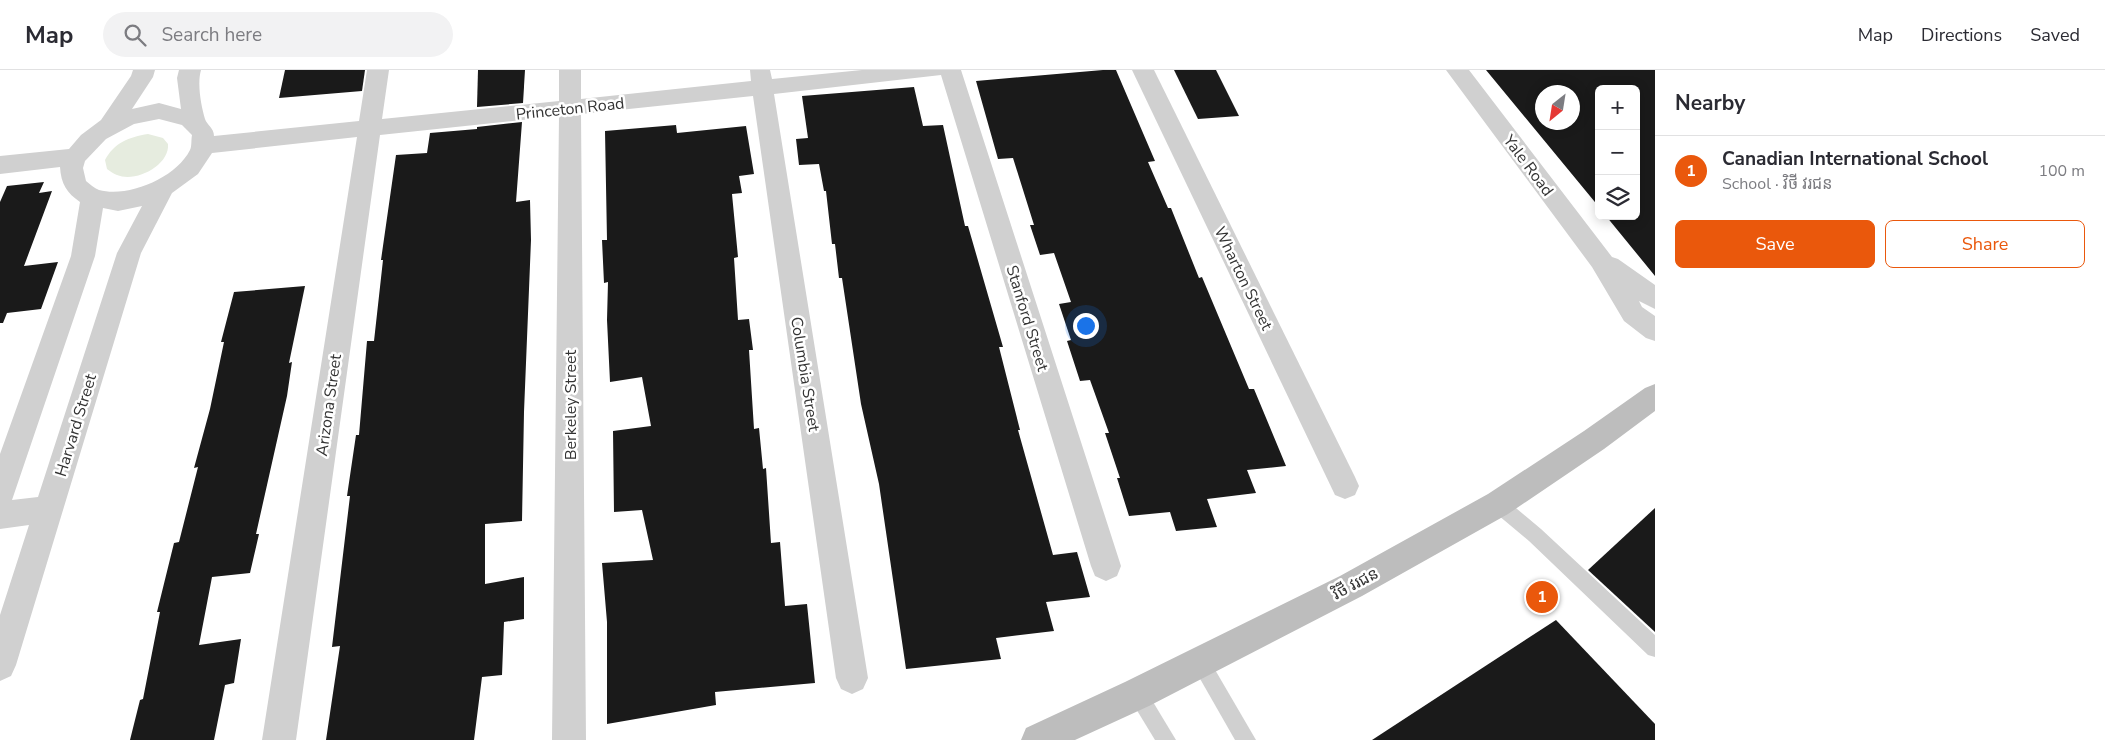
<!DOCTYPE html>
<meta charset="utf-8">
<style>
:root{--surface:#fff;--page:#f2f2f3;--text:#2b2b33;--muted:#7c7c81;--line:#e1e1e2;--accent:#ea580c}
body{margin:0;font-family:"Nunito Sans","Noto Sans Khmer",sans-serif;background:var(--page);color:var(--text)}
.controls{position:absolute;right:15px;top:15px;display:grid;overflow:hidden;border-radius:8px;box-shadow:0 2px 12px #0003}
.controls button{width:45px;height:45px;display:grid;place-items:center;padding:0;border:0;border-bottom:1px solid var(--line);background:var(--surface);color:var(--text);font:25px sans-serif}
.compass{position:absolute;left:1535px;top:15px;width:45px;height:45px;border-radius:50%;background:var(--surface);box-shadow:0 2px 12px #0003;rotate:210deg}
.you{position:absolute;left:1085px;top:255px;width:18px;height:18px;margin:-12px;border:4px solid #fff;border-radius:50%;background:#1a73e8;box-shadow:0 0 0 8px #1a73e833}
.badge{display:grid;place-items:center;width:32px;height:32px;border-radius:50%;background:var(--accent);color:#fff;font-size:16px;font-weight:700}
.pin{position:absolute;translate:-50% -50%;border:2px solid #fff;box-shadow:0 1px 5px #0006}
.list{margin:0;padding:0;list-style:none}
h2{display:flex;justify-content:space-between;align-items:center;height:65px;margin:0;padding:0 20px;font-size:21px}
h2 small{font-size:16px;font-weight:400;color:var(--muted)}
.list li{display:grid;grid-template-columns:32px 1fr auto;gap:15px;align-items:center;box-sizing:border-box;height:70px;padding:0 20px;border-top:1px solid var(--line)}
.list b{display:block;font-size:19px;white-space:nowrap}
.list p{margin:0;font-size:16px;white-space:nowrap;color:var(--muted)}
.list em{font-size:16px;font-style:normal;color:var(--muted)}
.actions{display:flex;gap:10px;padding:15px 20px}
.actions a{flex:1;padding:11px 0;border:1px solid var(--accent);border-radius:8px;text-align:center;font-size:18px;color:var(--accent)}
.actions .main{background:var(--accent);color:#fff}
.icon{flex:none;width:28px;height:28px;fill:none;stroke:currentColor;stroke-width:2;stroke-linecap:round;stroke-linejoin:round}
.map{position:relative;flex:none;width:1655px;height:670px;overflow:hidden}
header{display:flex;align-items:center;gap:30px;box-sizing:border-box;height:70px;padding:0 25px;background:var(--surface);border-bottom:1px solid var(--line)}
header strong{font-size:24px}
nav{display:flex;gap:28px;margin-inline-start:auto;font-size:18px}
.search{width:350px;height:45px;background:var(--page);display:flex;align-items:center;gap:12px;box-sizing:border-box;padding:0 18px;border-radius:28px;color:var(--muted);font-size:19px}
main{display:flex}
aside{flex:1;background:var(--surface)}
.map>svg:first-child{display:block}
</style>
<header>
<strong>Map</strong>
<div class="search"><svg class="icon" aria-label="search" viewBox="0 0 24 24"><circle cx="10" cy="10" r="6"/><path d="M15 15l6 6"/></svg>Search here</div>
<nav><a>Map</a><a>Directions</a><a>Saved</a></nav>
</header>
<main>
<div class="map">
<svg width="1655" height="670" viewBox="0 0 1655 670">
<rect width="100%" height="100%" fill="#fff"/>
<path fill="#e6ecdf" d="M148 64 163 68 168 74C170 95 136 113 117 105 114 104 110 101 107 99L105 90C114 73 129 67 148 64Z"/>
<g fill="#1a1a1a" fill-rule="evenodd">
<polygon points="285,0 365,0 362,21 279,28"/>
<polygon points="478,0 525,0 523,33 477,37"/>
<polygon points="1103,0 1116,0 1155,91 1148,92 1168,138 1171,138 1199,208 1202,207 1249,319 1254,319 1286,396 1247,400 1256,423 1207,429 1217,457 1176,461 1170,442 1129,446 1117,408 1120,408 1105,363 1109,363 1090,310 1080,311 1067,271 1071,270 1059,234 1071,232 1054,183 1040,185 1030,155 1034,155 1013,88 998,89 976,11"/>
<polygon points="1174,0 1216,0 1239,46 1198,49"/>
<path d="M1486 0H1655V206L1606 146H1636V19H1599V137ZM1542 22H1572V52H1542Z"/>
<polygon points="914,17 923,56 943,55 965,156 968,156 1003,277 999,277 1020,360 1018,360 1053,485 1077,482 1090,527 1046,532 1054,561 996,568 1001,589 906,599 879,414 861,334 842,208 839,208 835,174 832,174 826,121 824,121 819,94 799,95 796,69 808,68 802,26"/>
<polygon points="522,52 516,132 530,130 531,170 524,342 522,451 485,454 485,514 524,507 524,549 504,552 502,605 482,607 474,670 326,670 340,576 332,577 350,426 347,426 356,365 359,365 367,271 374,271 383,190 381,190 396,85 427,83 430,63 477,59 477,57"/>
<polygon points="676,55 677,63 746,56 754,104 739,106 742,123 732,124 738,187 734,188 738,250 749,249 753,280 749,280 754,359 759,358 763,399 766,398 771,473 780,472 785,536 807,534 815,613 715,622 716,635 607,654 607,552 602,493 653,490 642,440 614,442 613,361 651,356 642,307 610,312 607,250 608,212 604,213 602,170 607,170 605,61"/>
<polygon points="44,112 39,123 52,121 24,196 58,192 41,239 7,243 3,253 0,253 0,132 7,116"/>
<polygon points="305,216 289,293 292,292 287,326 256,464 259,464 250,503 212,507 199,575 241,569 234,613 225,615 214,670 130,670 140,630 143,629 160,542 157,542 174,473 179,472 198,397 194,398 210,339 224,272 221,272 234,222"/>
<polygon points="1655,438 1655,562 1588,500"/>
<polygon points="1556,550 1655,654 1655,670 1372,670"/>
</g>
<g fill="none" stroke-linecap="round" stroke-linejoin="round">
<g fill="#d0d0d0" fill-rule="evenodd">
<polygon points="1498,426 1504,428 1541,459 1655,565 1655,587 1648,585 1529,471 1492,440 1489,434 1492,428"/>
<polygon points="1200,584 1207,586 1256,670 1235,670 1191,593 1193,586"/>
<polygon points="1137,614 1144,617 1176,670 1155,670 1127,624 1130,617"/>
</g>
<g fill="#d0d0d0" fill-rule="evenodd">
<path d="M133 0H155L153 7 132 39 159 33 181 39 177 8 179 0H201C197 14 201 35 205 49 207 55 214 58 214 66L359 51 367 0H389L382 49 559 31V0H581V29L751 11 750 0H770L772 9 862 0H961L1121 496 1117 506 1106 511 1095 506 1091 496 941 5 774 24 868 608 863 619 852 624 841 619 836 608 753 26 581 44 586 670H552L559 46 380 65 296 670H262L357 67 212 83 198 104 172 123 141 183 16 595 11 606 0 611V545L29 455 0 459V384L71 186 80 132C67 123 61 114 60 97L0 104V86L69 79 81 65 101 50 131 6ZM159 49 182 55 192 65C191 70 192 76 190 80 176 108 128 128 99 120 94 118 90 114 86 111L83 98 85 91 106 69 134 54ZM142 136 117 183 38 427 12 430 95 186 103 138 118 141Z"/>
<polygon points="1132,0 1154,0 1355,407 1359,416 1355,425 1345,429 1335,425"/>
<polygon points="1446,0 1469,0 1612,187 1618,189 1655,215 1655,239 1639,231 1642,237 1655,246 1655,271 1646,268 1624,251 1592,197"/>
</g>
<polygon fill="#bdbdbd" fill-rule="evenodd" points="1655,314 1655,341 1604,379 1508,444 1362,526 1149,636 1075,670 1021,670 1026,658 1125,612 1340,506 1488,424 1584,361 1645,318"/>
</g>
<g text-anchor="middle" stroke-width="5" stroke-linejoin="round" paint-order="stroke">
<g font-size="16" fill="#333" stroke="#fff">
<text transform="translate(570 38) rotate(-6)" y="6">Princeton Road</text>
<text transform="translate(1529 95) rotate(53)" y="6">Yale Road</text>
<text transform="translate(1244 208) rotate(64)" y="6">Wharton Street</text>
<text transform="translate(1028 248) rotate(73)" y="6">Stanford Street</text>
<text transform="translate(806 304) rotate(81)" y="6">Columbia Street</text>
<text transform="translate(328 335) rotate(-82)" y="6">Arizona Street</text>
<text transform="translate(570 335) rotate(-90)" y="6">Berkeley Street</text>
<text transform="translate(75 355) rotate(-73)" y="6">Harvard Street</text>
<text transform="translate(1355 513) rotate(-28)" y="6">វិថី វរជន</text>
</g>
</g>
</svg>
<div class="controls">
<button>+</button>
<button>−</button>
<button><svg class="icon" aria-label="layers" viewBox="0 0 24 24"><path d="M12 4l9 5-9 5-9-5zM3 14l9 5 9-5"/></svg></button>
</div>
<svg class="compass" viewBox="-18 -18 36 36"><path d="M0-13l5 13h-10z" fill="#e53935"/><path d="M0 13l5-13h-10z" fill="#7c7c81"/></svg>
<div class="you"></div>
<div class="pin badge" style="left:1542px;top:527px">1</div>
</div>
<aside>
<h2>Nearby<small></small></h2>
<ul class="list">
<li><span class="badge">1</span><div><b>Canadian International School</b><p>School · វិថី វរជន</p></div><em>100 m</em></li>
</ul>
<div class="actions"><a class="main">Save</a><a>Share</a></div>
</aside>
</main>
